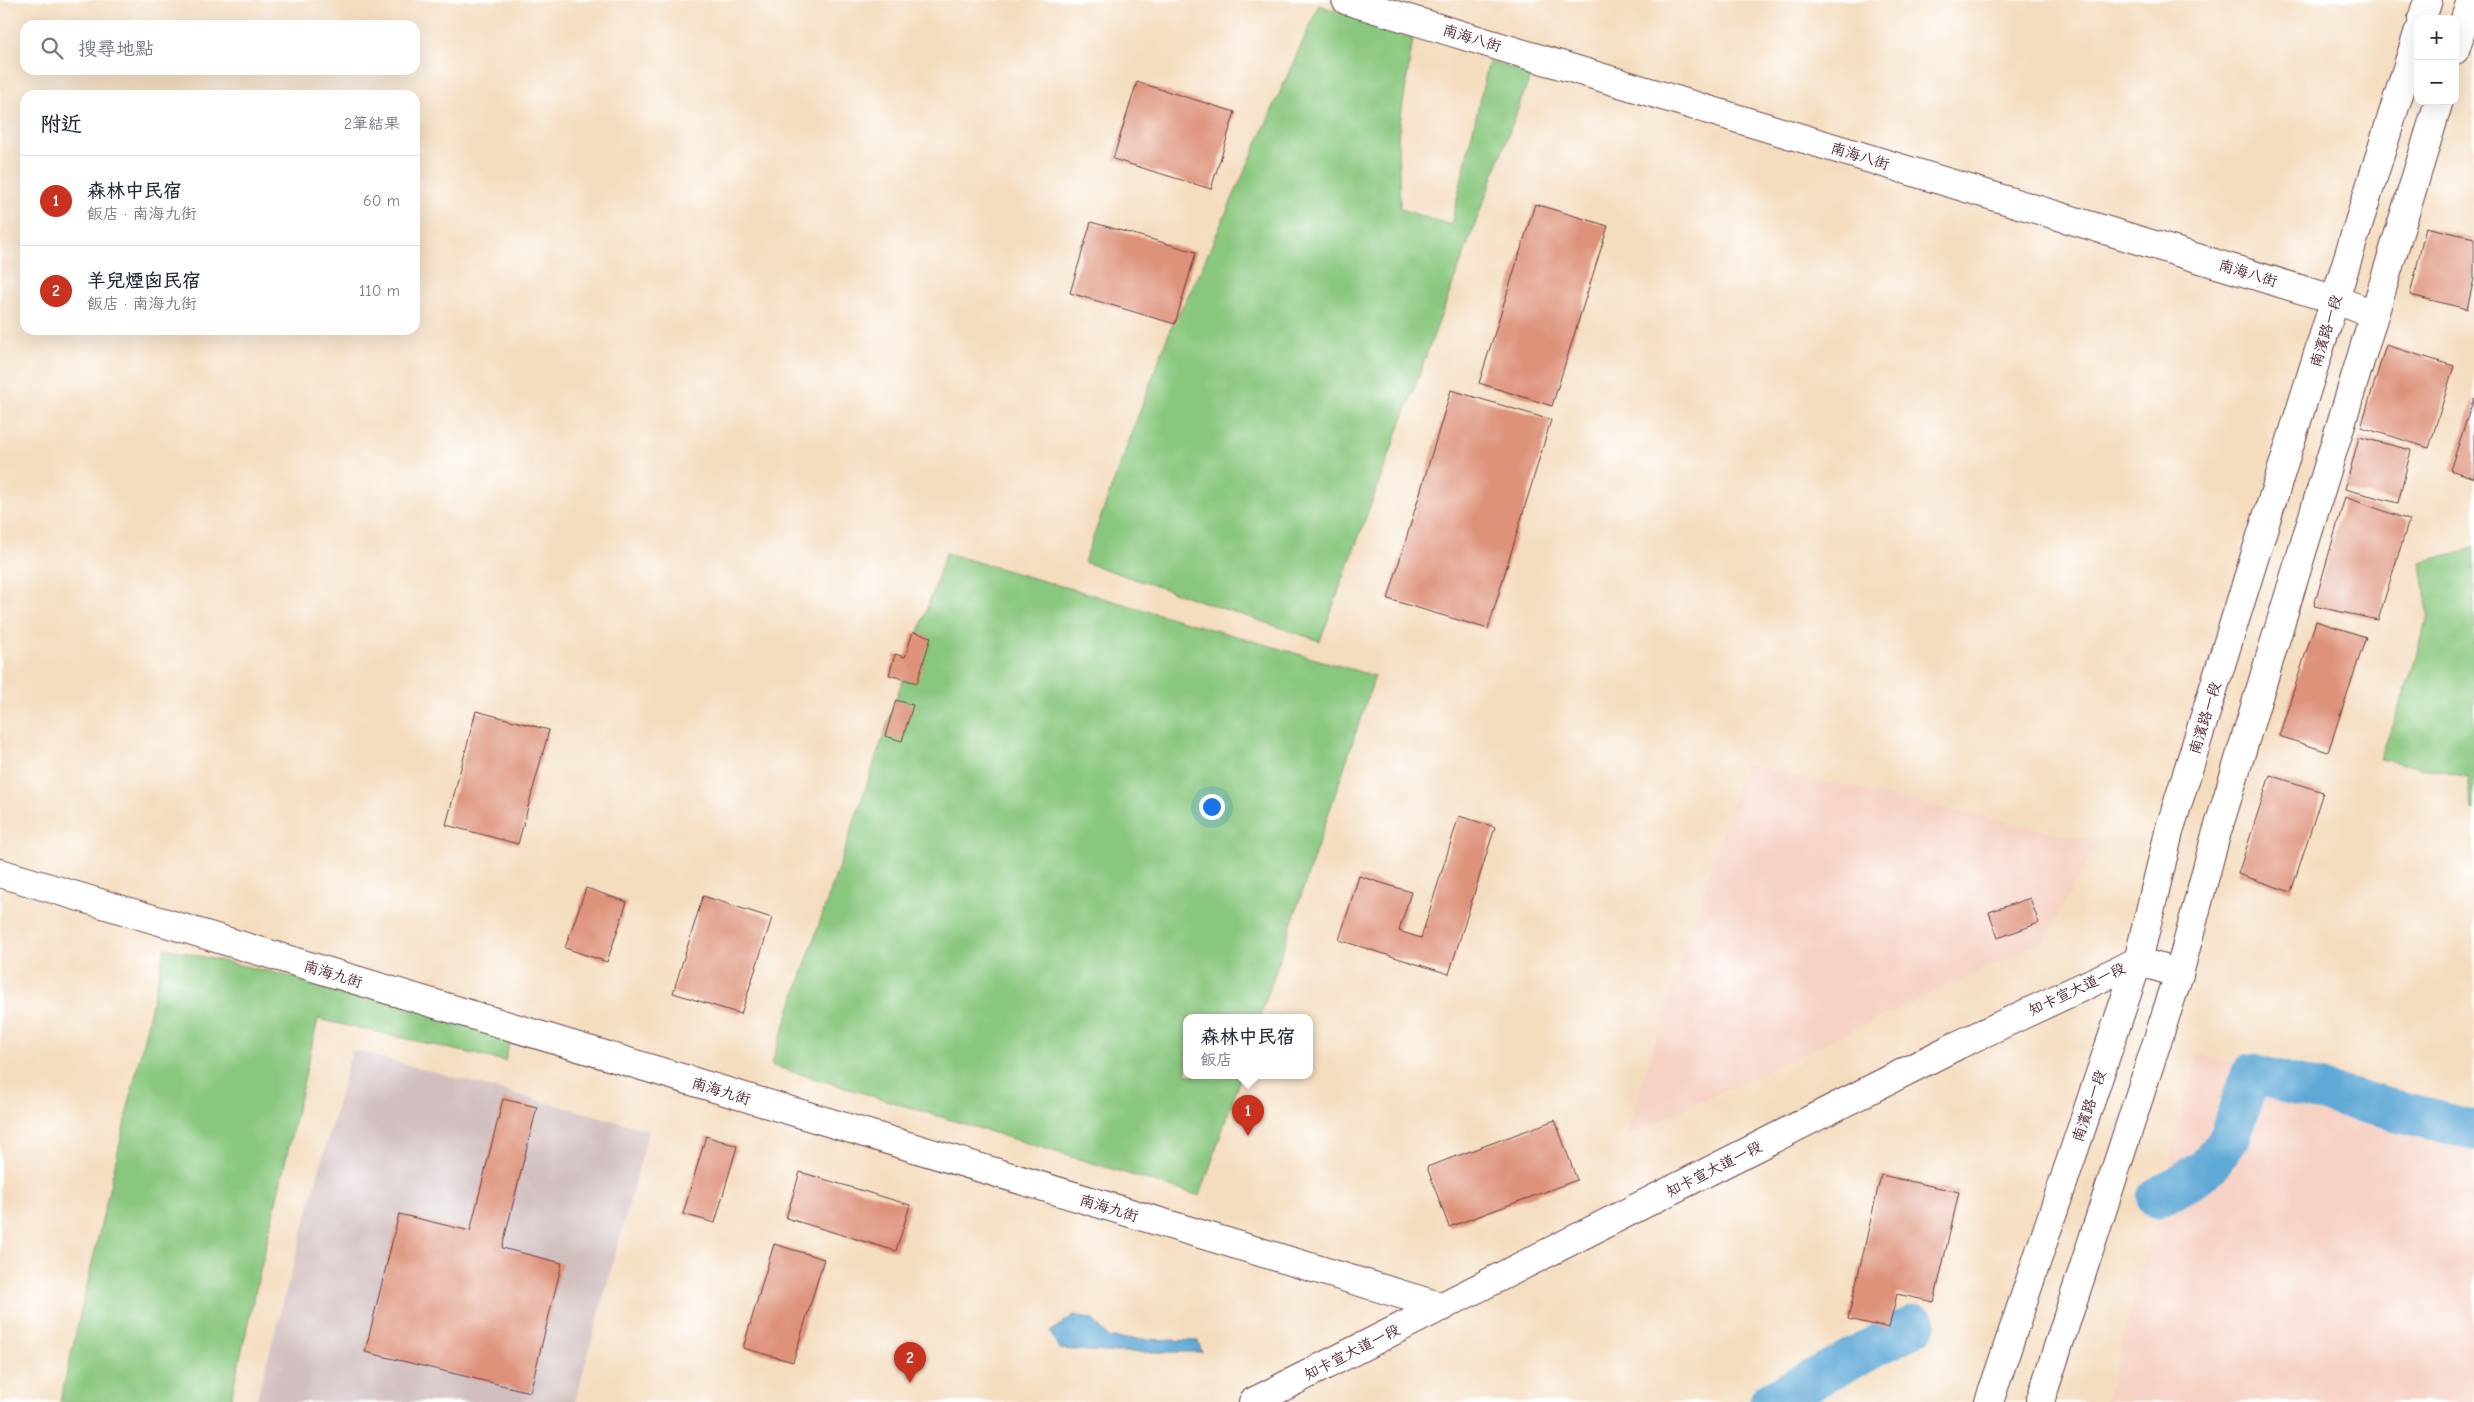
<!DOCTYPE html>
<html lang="zh-TW">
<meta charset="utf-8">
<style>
:root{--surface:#fff;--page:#f6f6f7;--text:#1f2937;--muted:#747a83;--line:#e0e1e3;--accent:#c8321e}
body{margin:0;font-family:"Comic Neue","LXGW WenKai TC",sans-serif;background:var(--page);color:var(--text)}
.controls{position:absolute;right:15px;top:15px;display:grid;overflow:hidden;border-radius:10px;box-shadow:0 5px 20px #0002}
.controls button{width:45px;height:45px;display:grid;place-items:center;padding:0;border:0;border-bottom:1px solid var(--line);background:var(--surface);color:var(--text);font:25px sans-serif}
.you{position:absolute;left:1211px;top:806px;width:18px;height:18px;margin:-12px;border:4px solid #fff;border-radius:50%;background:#1a73e8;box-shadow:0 0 0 8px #1a73e833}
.badge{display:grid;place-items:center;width:32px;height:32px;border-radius:50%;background:var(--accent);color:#fff;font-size:16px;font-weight:700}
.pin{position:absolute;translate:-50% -41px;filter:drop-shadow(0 1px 2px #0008)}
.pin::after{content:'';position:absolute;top:26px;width:18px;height:15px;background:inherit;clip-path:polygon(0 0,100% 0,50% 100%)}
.popup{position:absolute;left:1183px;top:1014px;width:130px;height:65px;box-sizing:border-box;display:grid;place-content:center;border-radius:10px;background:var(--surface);filter:drop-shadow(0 1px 4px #0005);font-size:16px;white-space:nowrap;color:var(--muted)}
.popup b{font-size:19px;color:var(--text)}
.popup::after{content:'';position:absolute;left:50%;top:100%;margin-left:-10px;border:10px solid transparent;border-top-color:var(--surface)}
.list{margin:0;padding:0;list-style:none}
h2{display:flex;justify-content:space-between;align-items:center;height:65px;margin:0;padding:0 20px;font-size:21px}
h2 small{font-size:16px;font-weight:400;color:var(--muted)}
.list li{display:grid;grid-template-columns:32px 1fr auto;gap:15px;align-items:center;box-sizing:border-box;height:90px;padding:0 20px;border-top:1px solid var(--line)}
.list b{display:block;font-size:19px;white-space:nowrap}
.list p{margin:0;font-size:16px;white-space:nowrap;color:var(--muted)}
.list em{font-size:16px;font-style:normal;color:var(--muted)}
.icon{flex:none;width:28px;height:28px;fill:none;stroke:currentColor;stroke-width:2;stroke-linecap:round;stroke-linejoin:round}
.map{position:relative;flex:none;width:2474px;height:1402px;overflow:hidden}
.search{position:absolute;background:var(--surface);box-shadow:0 5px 20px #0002;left:20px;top:20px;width:400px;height:55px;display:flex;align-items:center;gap:12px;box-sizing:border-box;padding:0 18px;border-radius:15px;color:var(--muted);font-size:19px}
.panel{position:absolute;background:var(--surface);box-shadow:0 5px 20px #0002;left:20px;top:90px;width:400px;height:245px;border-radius:15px}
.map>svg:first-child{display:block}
</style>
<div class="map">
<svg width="2474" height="1402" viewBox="0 0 2474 1402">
<rect width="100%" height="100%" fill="#fff"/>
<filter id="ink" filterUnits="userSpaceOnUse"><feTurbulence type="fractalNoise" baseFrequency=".02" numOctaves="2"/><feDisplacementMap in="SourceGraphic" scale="10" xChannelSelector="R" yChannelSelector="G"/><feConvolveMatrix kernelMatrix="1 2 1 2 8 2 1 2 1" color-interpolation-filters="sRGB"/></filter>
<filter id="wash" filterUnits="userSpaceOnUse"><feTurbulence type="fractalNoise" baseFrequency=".0096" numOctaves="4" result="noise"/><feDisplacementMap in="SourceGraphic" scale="20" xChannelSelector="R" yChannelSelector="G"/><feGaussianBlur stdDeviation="1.12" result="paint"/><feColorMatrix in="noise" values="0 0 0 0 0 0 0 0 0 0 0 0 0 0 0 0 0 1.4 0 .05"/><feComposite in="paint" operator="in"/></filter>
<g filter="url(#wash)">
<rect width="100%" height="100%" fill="#f4ddbf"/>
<g fill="#f6d2c5">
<polygon points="1744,764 2098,842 2044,941 1625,1137"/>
<polygon points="2198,1054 2474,1131 2474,1402 2106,1402"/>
</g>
<polygon fill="#d1bfbf" points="352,1050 649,1130 575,1402 256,1402"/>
<g fill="#88c77d" stroke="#697354">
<polygon points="1319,5 1413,39 1398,136 1400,209 1451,225 1489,61 1531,74 1320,641 1084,562 1170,330 1196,280"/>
<polygon points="2474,548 2474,810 2472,809 2468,777 2380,759 2410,677 2428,614 2421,562"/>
<polygon points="946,553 1375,676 1260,1017 1187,1017 1187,1075 1241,1075 1200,1196 771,1065"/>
<polygon points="165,948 513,1027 505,1061 318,1019 230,1402 60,1402"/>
</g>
<polygon fill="#5ea9d6" stroke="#546480" points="1074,1315 1093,1320 1109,1338 1198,1341 1202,1352 1107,1352 1060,1349 1050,1332"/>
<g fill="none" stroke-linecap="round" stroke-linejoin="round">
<g stroke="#5ea9d6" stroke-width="41">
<polyline points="2157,1198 2207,1168 2229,1137 2251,1074 2474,1130"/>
<polyline points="1770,1402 1916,1325"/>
</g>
</g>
<g id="blocks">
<g fill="#de9279">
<polygon points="1137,82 1235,112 1211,189 1113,159"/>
<polygon points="1535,204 1608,226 1552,406 1479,383"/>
<polygon points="1091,222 1196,252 1175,324 1070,293"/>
<polygon points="2426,227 2474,238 2474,279 2467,309 2410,295"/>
<polygon points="2386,345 2454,366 2429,448 2361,427"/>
<polygon points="1451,390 1551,420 1488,629 1388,599"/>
<polygon points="2474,398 2474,478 2450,470"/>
<polygon points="2359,437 2411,450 2398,503 2345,489"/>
<polygon points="2345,497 2409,520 2378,620 2314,606"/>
<polygon points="2316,621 2366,637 2328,752 2279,736"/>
<polygon points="913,632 931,637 917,683 889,675 895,654 905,657"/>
<polygon points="896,700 913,705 902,741 885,736"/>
<polygon points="476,711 549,730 518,844 446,825"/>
<polygon points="2270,775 2323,792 2291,892 2238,874"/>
<polygon points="1459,816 1495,827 1449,974 1339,940 1359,876 1411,892 1399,931 1421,938"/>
<polygon points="586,888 627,902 607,962 565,948"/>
<polygon points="703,896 772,918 741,1014 673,993"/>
<polygon points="2030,898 2039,923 1998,938 1989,912"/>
<polygon points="503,1099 537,1107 502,1248 562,1263 530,1392 365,1352 399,1214 470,1231"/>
<polygon points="1555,1120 1577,1180 1449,1227 1427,1167"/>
<polygon points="706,1136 737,1146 715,1223 683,1214"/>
<polygon points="800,1172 910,1205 896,1251 786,1218"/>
<polygon points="1881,1175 1959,1192 1934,1302 1897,1294 1889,1328 1848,1319"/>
<polygon points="774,1244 824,1259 793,1362 743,1348"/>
</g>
</g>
</g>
<g filter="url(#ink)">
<use href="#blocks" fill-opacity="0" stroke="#643c41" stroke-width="1"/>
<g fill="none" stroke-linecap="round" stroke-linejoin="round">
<g stroke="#643c41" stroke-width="30">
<g id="street">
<polyline points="1346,0 2336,300 2374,314"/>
<polyline points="0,873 1443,1307"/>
</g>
</g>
<g stroke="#643c41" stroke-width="30">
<g id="secondary">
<polyline points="2422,19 2428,0"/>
<polyline points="2455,50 2471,0"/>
<polyline points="1253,1402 1958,1045 2138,961 2179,974"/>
<polyline points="1989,1402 2138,961 2170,828 2418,33"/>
<polyline points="2040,1402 2179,974 2214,842 2439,101"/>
</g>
</g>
<use href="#street" stroke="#fff" stroke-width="28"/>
<use href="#secondary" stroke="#fff" stroke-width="28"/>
</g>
</g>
<g text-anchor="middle" stroke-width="4" stroke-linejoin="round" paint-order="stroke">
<g font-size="15" fill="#4a1f2b" stroke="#fff">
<text transform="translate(1472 38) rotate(17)" y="5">南海八街</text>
<text transform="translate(1860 156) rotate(17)" y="5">南海八街</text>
<text transform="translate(2248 273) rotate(17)" y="5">南海八街</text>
<text transform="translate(2326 331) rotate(-73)" y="5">南濱路一段</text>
<text transform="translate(2205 718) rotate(-73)" y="5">南濱路一段</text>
<text transform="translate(333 974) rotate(17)" y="5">南海九街</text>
<text transform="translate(2077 989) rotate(-25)" y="5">知卡宣大道一段</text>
<text transform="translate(721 1091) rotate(17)" y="5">南海九街</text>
<text transform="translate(2089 1106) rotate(-71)" y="5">南濱路一段</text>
<text transform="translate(1714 1169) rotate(-27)" y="5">知卡宣大道一段</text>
<text transform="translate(1109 1208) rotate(17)" y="5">南海九街</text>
<text transform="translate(1352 1352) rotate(-27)" y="5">知卡宣大道一段</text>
</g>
</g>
</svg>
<div class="controls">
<button>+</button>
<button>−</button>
</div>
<div class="you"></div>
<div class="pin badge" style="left:1248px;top:1136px">1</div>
<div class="popup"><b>森林中民宿</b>飯店</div>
<div class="pin badge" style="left:910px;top:1383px">2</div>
<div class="search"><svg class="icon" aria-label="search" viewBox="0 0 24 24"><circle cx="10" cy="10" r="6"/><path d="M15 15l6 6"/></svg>搜尋地點</div>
<section class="panel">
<h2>附近<small>2筆結果</small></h2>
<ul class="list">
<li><span class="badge">1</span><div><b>森林中民宿</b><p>飯店 · 南海九街</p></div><em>60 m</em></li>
<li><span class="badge">2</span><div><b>羊兒煙囪民宿</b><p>飯店 · 南海九街</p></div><em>110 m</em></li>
</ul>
</section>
</div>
